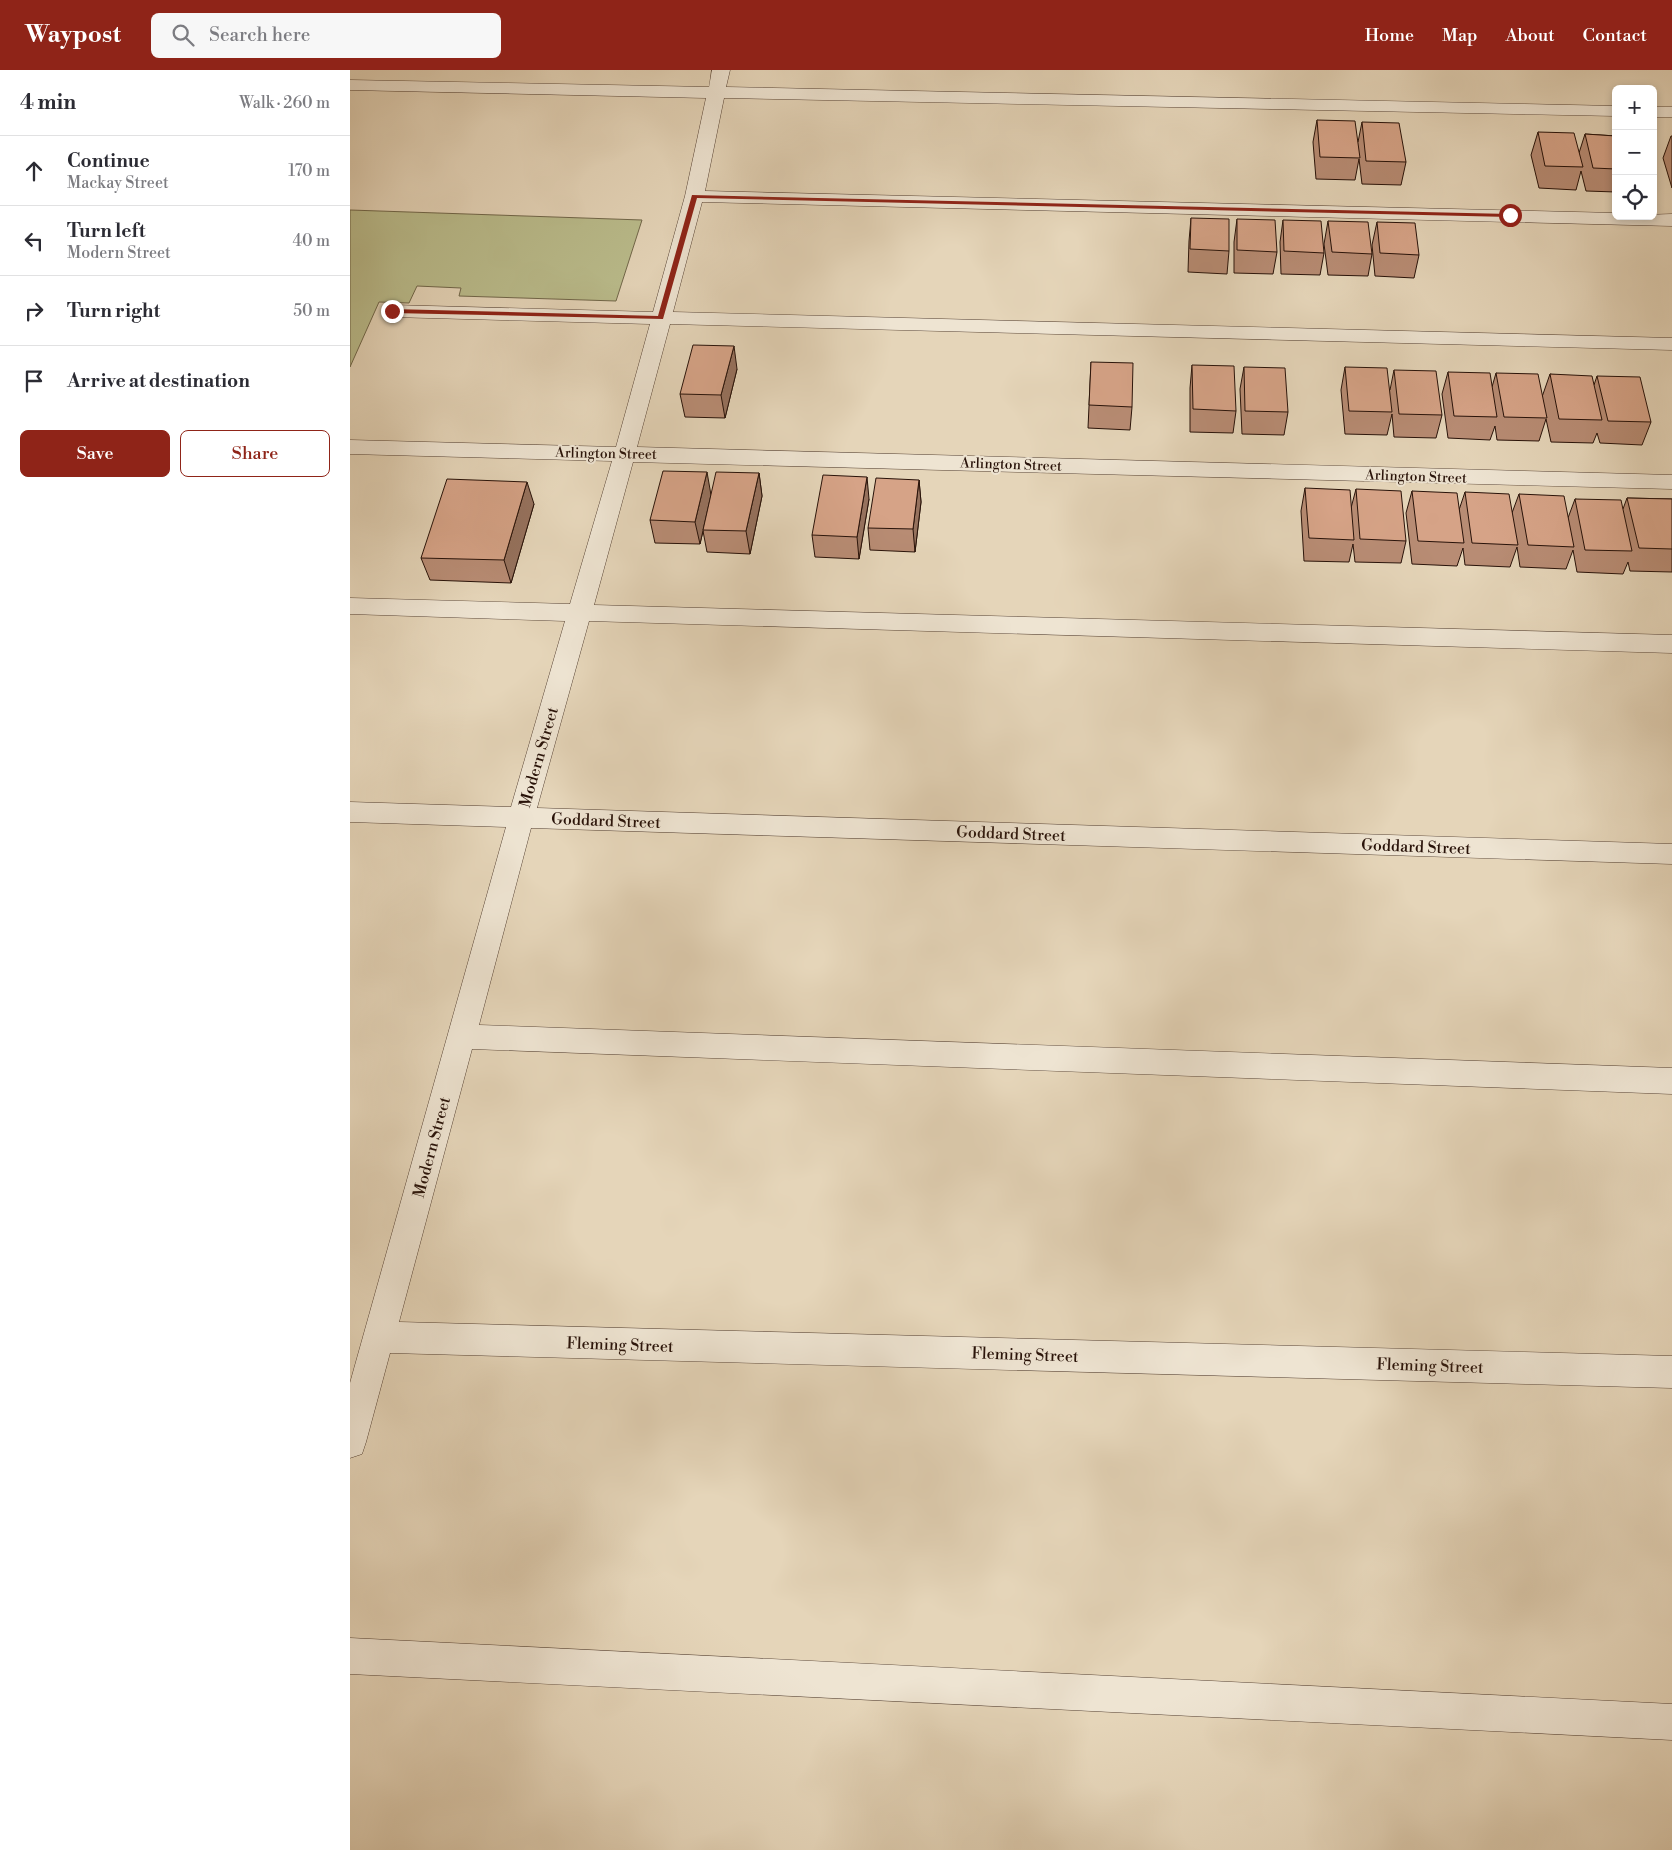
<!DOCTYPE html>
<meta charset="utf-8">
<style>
:root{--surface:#fff;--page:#f7f7f7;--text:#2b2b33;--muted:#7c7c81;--line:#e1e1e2;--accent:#8f2418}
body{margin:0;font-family:"Libre Bodoni",serif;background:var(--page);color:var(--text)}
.controls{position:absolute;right:15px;top:15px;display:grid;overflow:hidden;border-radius:8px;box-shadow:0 2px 8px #0003}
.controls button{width:45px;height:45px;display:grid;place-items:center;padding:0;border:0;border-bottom:1px solid var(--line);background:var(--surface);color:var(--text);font:25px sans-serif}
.stop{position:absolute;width:15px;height:15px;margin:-11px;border:4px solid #8f2418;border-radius:50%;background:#fff}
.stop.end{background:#8f2418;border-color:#fff;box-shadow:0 1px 5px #0008}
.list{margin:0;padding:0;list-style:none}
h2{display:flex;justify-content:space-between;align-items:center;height:65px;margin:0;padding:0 20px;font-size:21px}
h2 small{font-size:16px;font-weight:400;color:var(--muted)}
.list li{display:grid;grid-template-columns:32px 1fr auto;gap:15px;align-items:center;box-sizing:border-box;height:70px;padding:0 20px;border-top:1px solid var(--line)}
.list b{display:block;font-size:19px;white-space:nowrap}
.list p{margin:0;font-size:16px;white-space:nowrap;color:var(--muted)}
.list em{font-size:16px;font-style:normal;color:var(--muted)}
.actions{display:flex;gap:10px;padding:15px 20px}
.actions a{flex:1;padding:11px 0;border:1px solid var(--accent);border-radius:8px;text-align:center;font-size:18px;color:var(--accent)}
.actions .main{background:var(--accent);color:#fff}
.icon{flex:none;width:28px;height:28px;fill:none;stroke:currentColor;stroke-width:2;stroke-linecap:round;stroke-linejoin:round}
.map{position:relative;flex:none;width:1322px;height:1780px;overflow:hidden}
header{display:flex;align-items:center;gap:30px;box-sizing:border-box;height:70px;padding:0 25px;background:var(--accent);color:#fff}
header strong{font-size:24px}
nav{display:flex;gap:28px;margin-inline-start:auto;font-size:18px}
.search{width:350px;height:45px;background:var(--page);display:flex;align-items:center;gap:12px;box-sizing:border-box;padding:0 18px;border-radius:8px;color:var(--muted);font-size:19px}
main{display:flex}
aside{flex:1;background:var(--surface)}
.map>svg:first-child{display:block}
</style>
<header>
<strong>Waypost</strong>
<div class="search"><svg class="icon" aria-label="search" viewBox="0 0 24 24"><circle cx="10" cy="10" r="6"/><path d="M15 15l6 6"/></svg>Search here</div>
<nav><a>Home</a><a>Map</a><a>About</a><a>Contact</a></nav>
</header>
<main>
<aside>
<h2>4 min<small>Walk · 260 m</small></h2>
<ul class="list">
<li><svg class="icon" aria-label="ahead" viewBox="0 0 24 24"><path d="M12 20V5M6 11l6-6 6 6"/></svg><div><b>Continue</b><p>Mackay Street</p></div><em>170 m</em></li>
<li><svg class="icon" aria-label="left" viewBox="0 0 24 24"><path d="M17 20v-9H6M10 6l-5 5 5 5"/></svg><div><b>Turn left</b><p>Modern Street</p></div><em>40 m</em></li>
<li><svg class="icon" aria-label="right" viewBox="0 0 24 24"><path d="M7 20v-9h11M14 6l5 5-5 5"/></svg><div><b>Turn right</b></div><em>50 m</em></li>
<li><svg class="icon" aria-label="arrive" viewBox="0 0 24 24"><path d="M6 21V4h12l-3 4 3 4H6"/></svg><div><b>Arrive at destination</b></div></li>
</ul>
<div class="actions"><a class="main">Save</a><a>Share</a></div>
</aside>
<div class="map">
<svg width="1322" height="1780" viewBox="0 0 1322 1780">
<rect width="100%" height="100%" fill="#e5d5b9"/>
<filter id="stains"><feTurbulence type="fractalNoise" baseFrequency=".004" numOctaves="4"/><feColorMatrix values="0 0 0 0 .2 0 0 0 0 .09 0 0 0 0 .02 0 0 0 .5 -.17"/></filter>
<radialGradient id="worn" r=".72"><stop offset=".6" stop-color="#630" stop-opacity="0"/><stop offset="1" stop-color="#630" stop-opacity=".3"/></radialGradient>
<polygon fill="#babc8c" stroke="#71674a" points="0,140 292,150 266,231 109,226 111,218 67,216 59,233 29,232 0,297"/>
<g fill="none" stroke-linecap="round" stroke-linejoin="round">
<g stroke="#574335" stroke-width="1">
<g id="minor">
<polygon points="362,0 380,0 376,17 1266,36 1266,46 374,28 355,121 1266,143 1266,146 1322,144 1322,156 352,132 323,242 1322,268 1322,280 320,254 287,377 1322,405 1322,419 283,392 244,535 1322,565 1322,583 239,551 187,738 1322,774 1322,794 181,758 129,955 1322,998 1322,1024 122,979 49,1252 1322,1286 1322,1318 40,1283 16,1372 12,1384 0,1388 0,1313 156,757 0,752 0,732 161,737 215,551 0,544 0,528 220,534 262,391 0,384 0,370 266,377 300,254 42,247 35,245 32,241 35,237 42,235 303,242 335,126 356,28 0,20 0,10 359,17"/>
<rect x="1303" y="37" width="19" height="10"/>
<polygon points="0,1568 1322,1634 1322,1670 0,1604"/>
</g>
</g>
<use href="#minor" fill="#eee4d2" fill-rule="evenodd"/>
</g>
<g fill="#b88c74" stroke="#281209">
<polygon points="967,50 1008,72 1012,52 1056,92 1051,115 1012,114 1009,89 1005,110 966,109 963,72"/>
<polygon points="1188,62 1229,83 1235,64 1266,66 1266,122 1236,121 1231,101 1226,120 1189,118 1181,85"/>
<polygon points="1321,66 1322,66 1322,118 1313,88"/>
<polygon points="841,148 879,181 877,204 838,202 839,171"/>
<polygon points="887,149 927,182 923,204 884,203 884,172"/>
<polygon points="933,150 974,183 970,205 931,204 930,172"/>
<polygon points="978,151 1022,184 1018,206 978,205 974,174"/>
<polygon points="1027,152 1069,185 1064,208 1025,206 1022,175"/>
<polygon points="741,292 782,337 780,360 738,358"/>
<polygon points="842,295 886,341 883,363 840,362 840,318"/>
<polygon points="894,297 938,342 934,365 892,364 890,319"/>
<polygon points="995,297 1040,320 1044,300 1092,345 1086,368 1044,367 1042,344 1037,365 995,364 991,320"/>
<polygon points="387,299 375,348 335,347 330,324"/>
<polygon points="1098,302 1142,317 1146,303 1192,327 1200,304 1244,315 1247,306 1301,352 1292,375 1250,373 1247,363 1243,373 1201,372 1196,349 1189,371 1147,370 1145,356 1140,370 1098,368 1092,324"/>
<polygon points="409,403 412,426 400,484 357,482 353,461 350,474 305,473 300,450 361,423"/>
<polygon points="569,410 571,432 565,482 520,480 518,458"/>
<polygon points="955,418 1001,438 1006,419 1056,471 1051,493 1005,492 1003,474 999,492 954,491 951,441"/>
<polygon points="1062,421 1109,440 1115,422 1162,443 1169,424 1218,448 1225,429 1273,439 1277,428 1322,429 1322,502 1280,501 1278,492 1273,504 1227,502 1223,480 1216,499 1170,497 1167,477 1160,497 1115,495 1113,478 1107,496 1062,494 1056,443"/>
<polygon points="519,429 509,489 465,487 462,465"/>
<polygon points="184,434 161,513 80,510 71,488"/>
</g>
<g fill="#96725e" stroke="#281209">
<polygon points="384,276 387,299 375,348 371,325"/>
<polygon points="357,402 361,425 350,474 345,452"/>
<polygon points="409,403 412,426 400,484 396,461"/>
<polygon points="517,407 519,429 509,489 507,467"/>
<polygon points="569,410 571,432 565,482 563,459"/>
<polygon points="177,412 184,434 161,513 154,490"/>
</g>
<g fill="#d6a387" stroke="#281209">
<polygon points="967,50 1005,51 1010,88 970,87"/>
<polygon points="1012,52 1049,53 1056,92 1016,91"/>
<polygon points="1188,62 1224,63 1233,97 1195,96"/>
<polygon points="1235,64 1266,66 1266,99 1243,98"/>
<polygon points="841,148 879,149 879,181 840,179"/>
<polygon points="887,149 925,150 927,182 887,180"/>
<polygon points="933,150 971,151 974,183 934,181"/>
<polygon points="978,151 1018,152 1022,184 982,182"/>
<polygon points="1027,152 1065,153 1069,185 1030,183"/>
<polygon points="343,275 384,276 371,325 330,324"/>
<polygon points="741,292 783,293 782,337 739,335"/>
<polygon points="842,295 884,296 886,341 843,339"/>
<polygon points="894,297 935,298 938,342 895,341"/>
<polygon points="995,297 1037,298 1042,342 999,341"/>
<polygon points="1044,300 1086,301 1092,345 1049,344"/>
<polygon points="1098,302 1140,303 1147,347 1104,346"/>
<polygon points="1146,303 1188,304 1197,348 1154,347"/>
<polygon points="1200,304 1242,306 1252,350 1209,349"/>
<polygon points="1247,306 1290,307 1301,352 1258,351"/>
<polygon points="313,401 357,402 345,452 300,450"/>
<polygon points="366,402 409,403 396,461 353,460"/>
<polygon points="473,405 517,407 507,467 462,465"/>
<polygon points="526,408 569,410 563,459 518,458"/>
<polygon points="97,409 177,412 154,490 71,488"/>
<polygon points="955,418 1000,420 1004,470 959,468"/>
<polygon points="1006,419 1051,421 1056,471 1010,469"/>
<polygon points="1062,421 1107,423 1114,473 1068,471"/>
<polygon points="1115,422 1159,424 1168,475 1122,473"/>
<polygon points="1169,424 1214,426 1224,477 1178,475"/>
<polygon points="1277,428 1322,429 1322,479 1289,478"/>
<polygon points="1225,429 1271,430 1282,481 1235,480"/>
</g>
<polygon fill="#8f2418" points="342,125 1160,144 1163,145 1160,147 347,128 313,249 42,243 39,241 42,239 308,246"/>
<g text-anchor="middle" stroke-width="4" stroke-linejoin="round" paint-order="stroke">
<g font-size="14" fill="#281209" stroke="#eee4d2">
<text transform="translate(256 383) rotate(1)" y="5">Arlington Street</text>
<text transform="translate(661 394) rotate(2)" y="5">Arlington Street</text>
<text transform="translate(1066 406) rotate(2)" y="5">Arlington Street</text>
</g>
<g font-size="16" fill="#281209" stroke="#eee4d2">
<text transform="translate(188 687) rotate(-74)" y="6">Modern Street</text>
<text transform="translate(256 750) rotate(2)" y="6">Goddard Street</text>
<text transform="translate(661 763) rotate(2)" y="6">Goddard Street</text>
<text transform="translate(1066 776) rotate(2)" y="6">Goddard Street</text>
<text transform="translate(81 1077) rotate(-75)" y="6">Modern Street</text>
<text transform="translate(270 1274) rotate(2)" y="6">Fleming Street</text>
<text transform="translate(675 1284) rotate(2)" y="6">Fleming Street</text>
<text transform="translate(1080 1295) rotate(2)" y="6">Fleming Street</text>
</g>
</g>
<rect width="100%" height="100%" filter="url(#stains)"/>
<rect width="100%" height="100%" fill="url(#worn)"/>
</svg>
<div class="controls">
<button>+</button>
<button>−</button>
<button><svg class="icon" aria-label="locate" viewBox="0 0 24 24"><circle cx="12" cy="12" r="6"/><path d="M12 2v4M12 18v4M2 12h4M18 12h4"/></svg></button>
</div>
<div class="stop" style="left:1160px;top:145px"></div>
<div class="stop end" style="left:42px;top:241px"></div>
</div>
</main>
